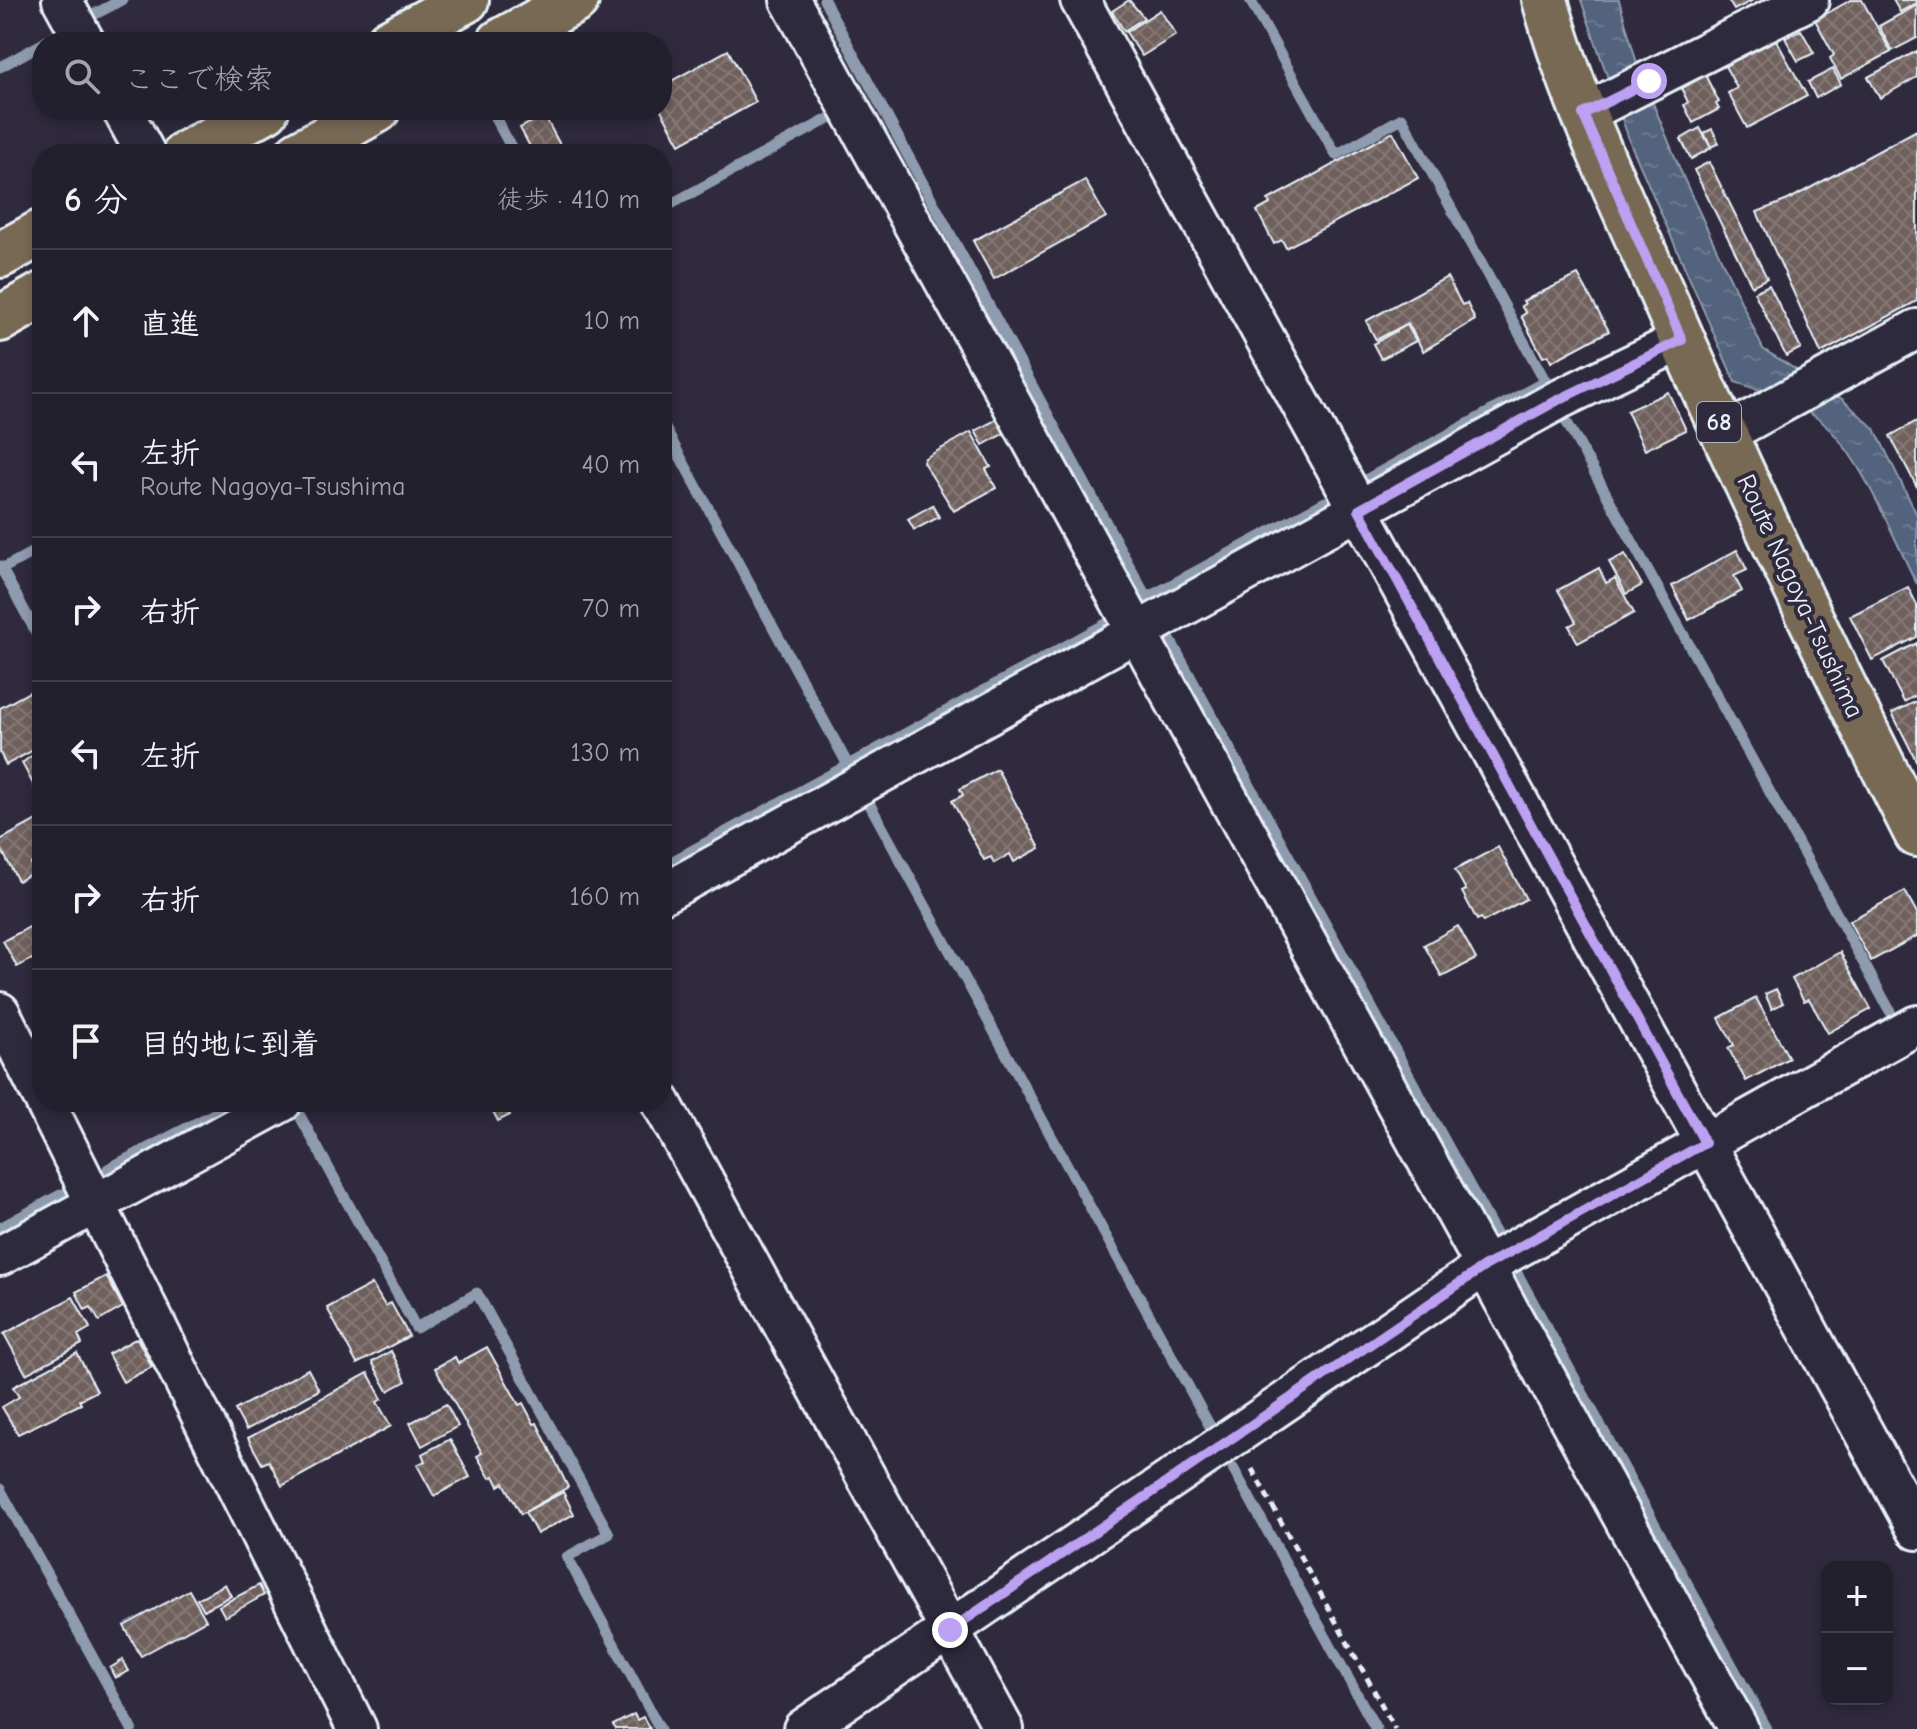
<!DOCTYPE html>
<html lang="ja">
<meta charset="utf-8">
<style>
:root{--surface:#23202e;--page:#2f2d3a;--text:#f1f3f6;--muted:#a3a3aa;--line:#403e4a}
body{margin:0;font-family:"Comic Neue","Klee One",sans-serif;background:var(--page);color:var(--text)}
.controls{position:absolute;right:24px;bottom:24px;display:grid;overflow:hidden;border-radius:16px;box-shadow:0 4px 12px #0003}
.controls button{width:72px;height:72px;display:grid;place-items:center;padding:0;border:0;border-bottom:2px solid var(--line);background:var(--surface);color:var(--text);font:40px sans-serif}
.stop{position:absolute;width:24px;height:24px;margin:-18px;border:6px solid #bca0f2;border-radius:50%;background:#fff}
.stop.end{background:#bca0f2;border-color:#fff;box-shadow:0 2px 8px #0008}
.list{margin:0;padding:0;list-style:none}
h2{display:flex;justify-content:space-between;align-items:center;height:104px;margin:0;padding:0 32px;font-size:34px}
h2 small{font-size:26px;font-weight:400;color:var(--muted)}
.list li{display:grid;grid-template-columns:52px 1fr auto;gap:24px;align-items:center;box-sizing:border-box;height:144px;padding:0 32px;border-top:2px solid var(--line)}
.list b{display:block;font-size:30px;white-space:nowrap}
.list p{margin:0;font-size:26px;white-space:nowrap;color:var(--muted)}
.list em{font-size:26px;font-style:normal;color:var(--muted)}
.icon{flex:none;width:44px;height:44px;fill:none;stroke:currentColor;stroke-width:2;stroke-linecap:round;stroke-linejoin:round}
.map{position:relative;flex:none;width:1917px;height:1729px;overflow:hidden}
.search{position:absolute;background:var(--surface);box-shadow:0 4px 12px #0003;left:32px;top:32px;width:640px;height:88px;display:flex;align-items:center;gap:20px;box-sizing:border-box;padding:0 28px;border-radius:32px;color:var(--muted);font-size:30px}
.panel{position:absolute;background:var(--surface);box-shadow:0 4px 12px #0003;left:32px;top:144px;width:640px;height:968px;border-radius:32px}
.map>svg:first-child{display:block}
</style>
<div class="map">
<svg width="1917" height="1729" viewBox="0 0 1917 1729">
<defs>
<pattern id="water-ripples" width="26" height="14" patternUnits="userSpaceOnUse" patternTransform="scale(2)"><rect width="26" height="14" fill="#53627d"/><path d="M2 4q2-2 4 0t4 0M15 11q2-2 4 0t4 0" fill="none" stroke="#6c7990"/></pattern>
<pattern id="building-cross-hatch" width="8" height="8" patternUnits="userSpaceOnUse" patternTransform="scale(2)"><rect width="8" height="8" fill="#6f605d"/><path d="M0 0l8 8M0 8l8-8" fill="none" stroke="#847775"/></pattern>
</defs>
<rect width="100%" height="100%" fill="#2f2a3d"/>
<filter id="ink" filterUnits="userSpaceOnUse"><feTurbulence type="fractalNoise" baseFrequency=".0125" numOctaves="2"/><feDisplacementMap in="SourceGraphic" scale="16" xChannelSelector="R" yChannelSelector="G"/><feConvolveMatrix kernelMatrix="1 2 1 2 8 2 1 2 1" color-interpolation-filters="sRGB"/></filter>
<g filter="url(#ink)">
<path fill="url(#water-ripples)" stroke="#8f9bae" stroke-width="2" d="M1581 0H1619L1638 67 1684 179 1763 349 1842 399 1875 429 1917 515V584C1892 536 1858 445 1814 416 1791 400 1762 391 1735 382L1631 145Z"/>
<g fill="none" stroke-linecap="round" stroke-linejoin="round">
<g stroke="#8f9bae" stroke-width="11">
<polyline points="824,0 1151,606"/>
<polyline points="1250,0 1336,155 1402,118 1548,386"/>
<polyline points="95,14 122,0"/>
<polyline points="45,42 58,35"/>
<polyline points="0,67 42,44"/>
<polyline points="491,110 515,154"/>
<polyline points="662,209 841,112"/>
<polyline points="1565,419 1890,1011"/>
<polyline points="662,423 848,765"/>
<polyline points="1369,478 1546,381"/>
<polyline points="0,566 42,643"/>
<polyline points="0,570 42,547"/>
<polyline points="1143,600 1325,502"/>
<polyline points="1168,636 1497,1236"/>
<polyline points="869,803 1212,1430"/>
<polyline points="662,867 1111,621"/>
<polyline points="300,1116 416,1328 477,1293 609,1534 567,1557 660,1729"/>
<polyline points="108,1169 237,1102"/>
<polyline points="0,1228 62,1194"/>
<polyline points="1518,1275 1767,1729"/>
<polyline points="1233,1468 1376,1729"/>
<polyline points="0,1489 132,1729"/>
</g>
</g>
<g fill="url(#building-cross-hatch)" stroke="#e8f1f8" stroke-width="2">
<polygon points="1129,0 1144,18 1124,31 1112,11"/>
<polygon points="1728,0 1753,0 1734,10"/>
<polygon points="1851,0 1862,0 1891,52 1841,79 1830,58 1834,55 1815,20"/>
<polygon points="1893,0 1917,0 1917,3 1900,12"/>
<polygon points="1917,5 1917,38 1892,51 1879,26"/>
<polygon points="1160,10 1176,35 1142,56 1126,32"/>
<polygon points="1801,30 1814,53 1798,61 1785,38"/>
<polygon points="1775,38 1807,96 1747,128 1728,93 1737,88 1725,66"/>
<polygon points="728,50 756,102 680,144 661,110 662,86"/>
<polygon points="1917,51 1917,77 1880,98 1868,77"/>
<polygon points="1833,69 1841,84 1816,98 1808,82"/>
<polygon points="1705,75 1719,102 1716,104 1719,109 1693,123 1684,105 1688,102 1681,88"/>
<polygon points="544,115 565,154 534,154 520,128"/>
<polygon points="1700,128 1711,148 1691,159 1681,139"/>
<polygon points="1712,129 1719,143 1711,147 1704,133"/>
<polygon points="1917,130 1917,301 1821,353 1757,212 1788,200"/>
<polygon points="1393,132 1418,178 1286,248 1282,240 1274,244 1257,211 1270,204 1268,200"/>
<polygon points="1709,162 1767,278 1752,286 1694,170"/>
<polygon points="1085,180 1106,217 994,279 973,241"/>
<polygon points="1578,275 1609,331 1551,362 1548,355 1543,357 1521,316 1526,313 1521,306 1525,304 1523,301"/>
<polygon points="1447,277 1462,305 1467,303 1475,320 1423,351 1408,323 1376,340 1366,321"/>
<polygon points="1769,285 1801,348 1786,356 1754,292"/>
<polygon points="1407,325 1416,341 1381,359 1373,344"/>
<polygon points="1668,392 1686,430 1645,450 1627,411"/>
<polygon points="1003,416 1010,430 983,445 975,431"/>
<polygon points="1917,421 1917,487 1890,436"/>
<polygon points="971,432 991,467 986,469 996,488 954,511 923,462 925,458"/>
<polygon points="933,505 939,517 914,530 908,519"/>
<polygon points="1737,550 1747,570 1734,576 1742,591 1689,620 1672,586"/>
<polygon points="1625,554 1642,585 1626,594 1609,562"/>
<polygon points="1599,568 1606,583 1615,578 1634,613 1578,643 1569,626 1576,622 1558,590"/>
<polygon points="1908,587 1917,605 1917,637 1872,660 1850,616"/>
<polygon points="1917,643 1917,695 1904,702 1883,661"/>
<polygon points="31,691 42,712 42,741 37,743 39,747 6,765 0,753 0,708"/>
<polygon points="1917,701 1917,762 1892,713"/>
<polygon points="42,748 42,801 22,763"/>
<polygon points="997,769 1040,848 1014,862 1010,854 994,863 991,857 984,860 952,801 963,795 960,789"/>
<polygon points="42,817 42,858 31,864 35,872 18,881 0,847 0,840"/>
<polygon points="1498,847 1526,899 1483,922 1481,918 1477,920 1462,892 1466,890 1455,870"/>
<polygon points="1905,891 1917,913 1917,936 1871,961 1849,921"/>
<polygon points="33,925 42,941 42,954 17,967 3,941"/>
<polygon points="1458,926 1476,959 1442,977 1424,945"/>
<polygon points="1840,952 1871,1009 1828,1033 1809,999 1804,1001 1792,979"/>
<polygon points="1776,989 1783,1003 1772,1009 1765,994"/>
<polygon points="1756,998 1789,1058 1746,1081 1728,1048 1734,1045 1719,1018"/>
<polygon points="488,1102 503,1102 510,1115 498,1121"/>
<polygon points="106,1276 123,1307 99,1321 91,1307 85,1310 76,1292"/>
<polygon points="372,1284 385,1306 391,1303 409,1336 357,1364 327,1308"/>
<polygon points="73,1297 90,1328 78,1335 82,1344 26,1374 4,1334"/>
<polygon points="137,1338 152,1367 123,1382 108,1354"/>
<polygon points="487,1347 519,1405 523,1403 534,1424 537,1423 568,1487 521,1514 504,1483 499,1486 494,1476 490,1478 477,1456 482,1453 435,1368 455,1357 458,1363"/>
<polygon points="391,1351 406,1381 388,1391 372,1362"/>
<polygon points="77,1353 97,1391 79,1400 81,1404 18,1434 2,1407 19,1397 13,1387"/>
<polygon points="308,1369 319,1390 246,1430 235,1410"/>
<polygon points="368,1373 382,1399 377,1402 391,1426 282,1486 269,1461 262,1464 248,1438"/>
<polygon points="446,1404 458,1426 422,1446 410,1423"/>
<polygon points="450,1439 470,1477 434,1496 417,1465 425,1461 422,1454"/>
<polygon points="563,1492 574,1514 537,1534 525,1512"/>
<polygon points="225,1584 231,1596 204,1610 197,1599"/>
<polygon points="259,1585 264,1595 225,1617 219,1606"/>
<polygon points="189,1590 206,1620 141,1656 124,1626"/>
<polygon points="123,1660 129,1671 115,1678 110,1668"/>
<polygon points="634,1714 637,1720 643,1717 650,1729 616,1729 613,1725"/>
</g>
<g fill="none" stroke-linecap="round" stroke-linejoin="round">
<g stroke="#e8f1f8" stroke-width="44">
<g id="street">
<polyline points="62,0 85,42"/>
<polyline points="790,0 1739,1729"/>
<polyline points="1080,0 1917,1530"/>
<polyline points="122,110 146,154"/>
<polyline points="1583,114 1809,0"/>
<polyline points="1725,434 1917,329"/>
<polyline points="662,894 1558,400 1682,340"/>
<polyline points="0,1012 42,1096"/>
<polyline points="45,1102 357,1729"/>
<polyline points="661,1102 1004,1729"/>
<polyline points="0,1256 282,1102"/>
<polyline points="803,1729 1485,1266 1917,1025"/>
</g>
</g>
<g stroke="#e8f1f8" stroke-width="50">
<g id="primary">
<path d="M1545 0C1572 99 1618 192 1659 287 1739 472 1826 654 1917 834"/>
<polyline points="389,42 466,0"/>
<polyline points="500,42 576,0"/>
<polyline points="185,154 266,110"/>
<polyline points="298,154 377,110"/>
<polyline points="0,255 42,232"/>
<polyline points="0,319 42,295"/>
</g>
</g>
<polyline stroke="#e8f1f8" stroke-width="5" stroke-dasharray="8 6" stroke-linecap="butt" points="1252,1469 1395,1729"/>
<use href="#street" stroke="#2f2a3d" stroke-width="38"/>
<use href="#primary" stroke="#786954" stroke-width="44"/>
</g>
</g>
<g fill="none" stroke-linecap="round" stroke-linejoin="round" filter="url(#ink)">
<polyline stroke="#bca0f2" stroke-width="10" points="950,1630 1485,1266 1705,1143 1359,510 1558,400 1682,340 1583,114 1649,81"/>
</g>
<g text-anchor="middle" stroke-width="8" stroke-linejoin="round" paint-order="stroke">
<rect fill="#2f2a3d" stroke="#b0b5c0" stroke-width="2" x="1697" y="402" width="44" height="40" rx="6"/>
<g font-size="24" font-weight="bold" fill="#e8f1f8">
<text x="1719" y="430">68</text>
</g>
<g font-size="26" fill="#e8f1f8" stroke="#2f2a3d">
<text transform="translate(1801 596) rotate(65)" y="9">Route Nagoya-Tsushima</text>
</g>
</g>
</svg>
<div class="controls">
<button>+</button>
<button>−</button>
</div>
<div class="stop" style="left:1649px;top:81px"></div>
<div class="stop end" style="left:950px;top:1630px"></div>
<div class="search"><svg class="icon" aria-label="search" viewBox="0 0 24 24"><circle cx="10" cy="10" r="6"/><path d="M15 15l6 6"/></svg>ここで検索</div>
<section class="panel">
<h2>6 分<small>徒歩 · 410 m</small></h2>
<ul class="list">
<li><svg class="icon" aria-label="ahead" viewBox="0 0 24 24"><path d="M12 20V5M6 11l6-6 6 6"/></svg><div><b>直進</b></div><em>10 m</em></li>
<li><svg class="icon" aria-label="left" viewBox="0 0 24 24"><path d="M17 20v-9H6M10 6l-5 5 5 5"/></svg><div><b>左折</b><p>Route Nagoya-Tsushima</p></div><em>40 m</em></li>
<li><svg class="icon" aria-label="right" viewBox="0 0 24 24"><path d="M7 20v-9h11M14 6l5 5-5 5"/></svg><div><b>右折</b></div><em>70 m</em></li>
<li><svg class="icon" aria-label="left" viewBox="0 0 24 24"><path d="M17 20v-9H6M10 6l-5 5 5 5"/></svg><div><b>左折</b></div><em>130 m</em></li>
<li><svg class="icon" aria-label="right" viewBox="0 0 24 24"><path d="M7 20v-9h11M14 6l5 5-5 5"/></svg><div><b>右折</b></div><em>160 m</em></li>
<li><svg class="icon" aria-label="arrive" viewBox="0 0 24 24"><path d="M6 21V4h12l-3 4 3 4H6"/></svg><div><b>目的地に到着</b></div></li>
</ul>
</section>
</div>
